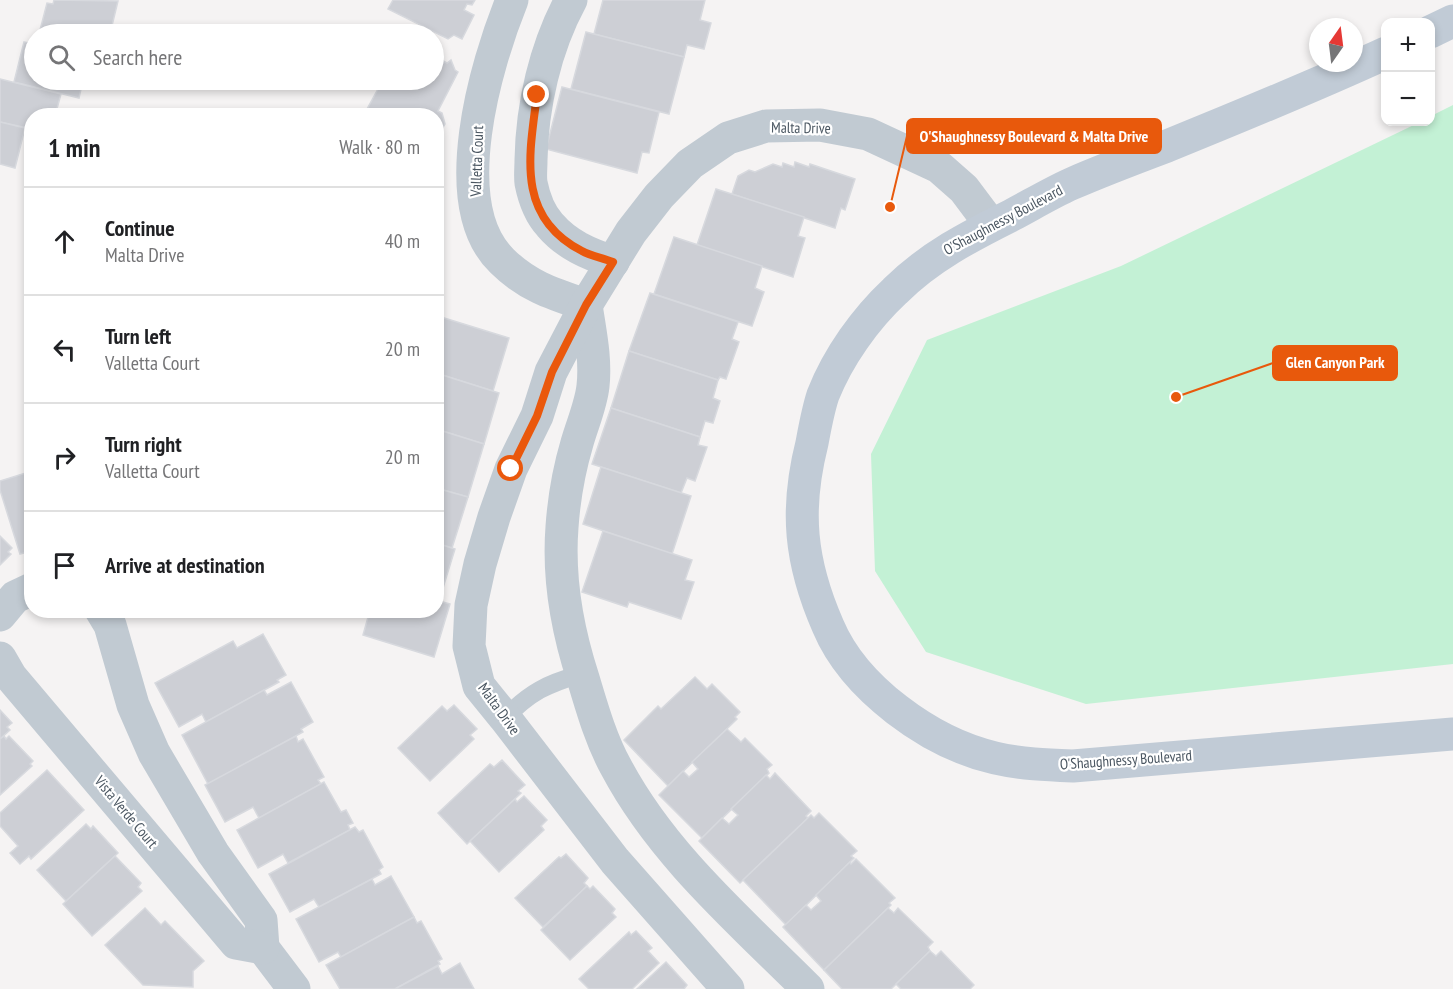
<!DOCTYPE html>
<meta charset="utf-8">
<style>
:root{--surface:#fff;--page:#f6f6f6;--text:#202124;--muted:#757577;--line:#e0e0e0}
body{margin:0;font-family:"PT Sans Narrow",sans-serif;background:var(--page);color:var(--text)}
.controls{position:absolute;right:18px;top:18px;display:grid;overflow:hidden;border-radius:12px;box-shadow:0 3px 9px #0003}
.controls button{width:54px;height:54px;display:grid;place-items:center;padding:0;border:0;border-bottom:2px solid var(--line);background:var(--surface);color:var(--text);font:30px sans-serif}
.compass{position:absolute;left:1309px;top:18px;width:54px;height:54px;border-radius:50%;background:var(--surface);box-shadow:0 3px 9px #0003;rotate:14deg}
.stop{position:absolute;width:18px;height:18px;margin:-14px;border:4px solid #ea580c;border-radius:50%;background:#fff}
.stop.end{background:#ea580c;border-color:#fff;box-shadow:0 2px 6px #0008}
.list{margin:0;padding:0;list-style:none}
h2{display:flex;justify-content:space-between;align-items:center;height:78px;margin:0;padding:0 24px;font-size:26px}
h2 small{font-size:20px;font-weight:400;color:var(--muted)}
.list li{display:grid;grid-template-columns:39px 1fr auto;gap:18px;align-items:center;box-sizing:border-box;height:108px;padding:0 24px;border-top:2px solid var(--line)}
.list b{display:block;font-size:22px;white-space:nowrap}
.list p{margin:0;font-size:20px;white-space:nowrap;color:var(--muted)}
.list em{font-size:20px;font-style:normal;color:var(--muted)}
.icon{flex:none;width:33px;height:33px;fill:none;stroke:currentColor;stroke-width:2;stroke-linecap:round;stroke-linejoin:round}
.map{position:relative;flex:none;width:1453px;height:989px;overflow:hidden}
.search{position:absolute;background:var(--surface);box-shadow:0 3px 9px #0003;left:24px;top:24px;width:420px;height:66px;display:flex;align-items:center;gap:15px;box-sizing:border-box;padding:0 21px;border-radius:33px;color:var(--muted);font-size:22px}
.panel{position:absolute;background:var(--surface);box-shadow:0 3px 9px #0003;left:24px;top:108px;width:420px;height:510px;border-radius:24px}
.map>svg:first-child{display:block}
</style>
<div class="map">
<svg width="1453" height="989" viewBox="0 0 1453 989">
<rect width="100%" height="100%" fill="#f5f3f3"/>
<polygon fill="#c3f1d5" points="1453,105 1453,664 1086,704 926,652 875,571 871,454 927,340 1121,266 1420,122 1430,122 1431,116"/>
<g fill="#cdcfd5" stroke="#d7d9de" stroke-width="1.5">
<polygon points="54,0 118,1 110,34 39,34 47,3 53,4"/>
<polygon points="393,0 475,0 472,5 467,4 464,10 474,15 462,39 454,35 448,39 388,9"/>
<polygon points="603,0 705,0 700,20 711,23 704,49 687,45 684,57 594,34"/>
<polygon points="586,32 684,57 669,114 571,89"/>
<polygon points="24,42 34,44 34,80 83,80 79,98 14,82"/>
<polygon points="434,56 447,63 451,60 455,70 458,72 438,111 442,113 445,124 438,136 436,137 436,116 376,116 366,111 379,87 383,88 388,80 434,80"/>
<polygon points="0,79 61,94 55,116 32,116 32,129 0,122"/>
<polygon points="562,87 659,112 649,153 642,152 637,173 546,149"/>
<polygon points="0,122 25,128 15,168 0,164"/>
<polygon points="795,162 809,167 810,164 855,179 845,210 841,208 835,228 732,194 738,176 749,170 755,172 773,164 782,167 783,163 794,167"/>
<polygon points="716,189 804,217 798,236 805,238 793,277 697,245"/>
<polygon points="674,237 762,266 755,288 764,292 752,326 654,294"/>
<polygon points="650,293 738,322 732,339 739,342 726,379 720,377 718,380 629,351"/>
<polygon points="441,317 509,338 493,391 436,373 436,331"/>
<polygon points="629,351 718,380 713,398 720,401 713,423 705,421 700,437 611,408"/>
<polygon points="436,373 499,393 484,444 436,429"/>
<polygon points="611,408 700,437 698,445 707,447 695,481 687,478 681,493 592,464"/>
<polygon points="436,429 484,444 468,497 436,488"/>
<polygon points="601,467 691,496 672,554 583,524"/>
<polygon points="32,471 32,551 20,554 0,490 0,481"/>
<polygon points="436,488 468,497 452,548 436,543"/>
<polygon points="603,531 692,560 685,580 694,582 681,619 629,602 627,607 582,592"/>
<polygon points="0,536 12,548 8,552 11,554 0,565"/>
<polygon points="436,543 455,549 439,601 436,600"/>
<polygon points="436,600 450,604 434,657 363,635 370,610 436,610"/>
<polygon points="263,634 286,675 277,680 279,682 206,722 202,714 179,727 155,683 233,641 237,648"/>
<polygon points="695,677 707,689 712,684 740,712 735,717 737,719 668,786 624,740 658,706 661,709"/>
<polygon points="291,682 313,722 301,729 303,732 208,784 182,735 264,690 267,695"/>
<polygon points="454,705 477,729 470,735 474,739 430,781 398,748 442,706 447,711"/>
<polygon points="0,710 12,723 7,727 10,730 0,739"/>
<polygon points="727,729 741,742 745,738 772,765 767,769 769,773 702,838 659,795 683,771 689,777 698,769 692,762"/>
<polygon points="4,736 6,739 9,736 33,761 30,764 32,766 0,795 0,739"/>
<polygon points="296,736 298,742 303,739 324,777 318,780 321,784 259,818 253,807 225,822 205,785"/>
<polygon points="502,760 525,785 518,791 521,793 467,844 438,813 490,764 494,767"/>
<polygon points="47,770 84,810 31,859 29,856 20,864 10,853 18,846 0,826 0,813"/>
<polygon points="775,773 811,811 806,816 808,818 740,883 699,841 722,818 729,824 738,815 731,809 766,775 770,779"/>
<polygon points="324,782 341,812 346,810 353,823 348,825 350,830 288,863 283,854 258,868 237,830"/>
<polygon points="524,796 547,820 541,826 544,830 499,872 470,841 515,799 517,802"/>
<polygon points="819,813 857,851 851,856 854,858 786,925 743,880 811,815 814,818"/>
<polygon points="86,824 91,829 93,826 118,853 66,901 37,870"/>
<polygon points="355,827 359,832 363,830 383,867 379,870 381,874 319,907 314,899 290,912 269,874"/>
<polygon points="566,854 588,878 584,883 587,886 543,927 515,898 559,857 561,858"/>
<polygon points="115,856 141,883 138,887 142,891 92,936 63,904"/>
<polygon points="856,859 895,898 889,903 891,905 824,970 783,927 806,905 811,910 821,901 816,895 850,862 851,864"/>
<polygon points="391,876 414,917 341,957 338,952 319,962 296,919 372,879 375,885"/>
<polygon points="587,886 590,889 593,886 615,909 612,913 616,917 570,960 541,930"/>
<polygon points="145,908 161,925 165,921 204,961 193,971 193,987 143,985 105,945"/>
<polygon points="888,908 894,913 898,908 933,942 928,947 930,951 891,989 842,989 824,970"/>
<polygon points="414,917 417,923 421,921 442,959 438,961 440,964 395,989 340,989 326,965"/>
<polygon points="636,931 652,948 648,951 659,963 632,989 589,989 579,979 629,932 631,935"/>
<polygon points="930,951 936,956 941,951 974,985 970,989 901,989 896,984"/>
<polygon points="666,962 687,985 684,989 637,989"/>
<polygon points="460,963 474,989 395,989 438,966 442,974"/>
</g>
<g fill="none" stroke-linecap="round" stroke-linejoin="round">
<path stroke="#c1cad2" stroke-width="18" d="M505 718C530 692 547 684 581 674"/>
<g stroke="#c1cad2" stroke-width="33">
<path d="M512 0C486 64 444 205 502 261 527 286 553 294 586 305"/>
<path d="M571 0C545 48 532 106 531 160 531 168 530 176 531 183 534 198 540 214 550 225 567 245 589 254 613 262"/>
<path d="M586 305C590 332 596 359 593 386 591 405 582 425 577 443 569 470 564 498 562 527 558 579 567 629 583 678 592 708 601 740 616 767 662 854 739 920 808 989"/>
<polyline points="101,610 110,625 133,705 154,753 213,853 261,920 263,948 294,989"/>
<polyline points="0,615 15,597 32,589"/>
<polyline points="0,658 11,677 236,943 263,948"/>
<polyline points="728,989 615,861 505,718 479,686 469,646 471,605 480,564 494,517 511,469 537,416 551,372 586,305 631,232 659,196 690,164 728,138 766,126 820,125 868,134 939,167 964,189 991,225"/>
</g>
<g stroke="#c1cbd6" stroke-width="33">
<polyline points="1430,32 1453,21"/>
<path d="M1386 53C1314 86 1241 116 1167 146 1135 158 1103 170 1071 184 1051 193 1031 205 1012 215 970 236 929 257 895 291 865 319 838 357 823 395 818 410 815 427 812 443 795 510 800 562 828 626 854 688 930 743 995 758 1021 764 1047 765 1073 766L1453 734"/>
</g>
</g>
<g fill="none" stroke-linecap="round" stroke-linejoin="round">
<path stroke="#ea580c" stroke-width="8" d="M511 469 537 416 552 372 586 305 613 262C603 258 591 256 582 251 516 217 529 156 537 95"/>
</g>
<g text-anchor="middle" stroke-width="4.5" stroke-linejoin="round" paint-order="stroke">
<g font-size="15" fill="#4a5661" stroke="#fff">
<text transform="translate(801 128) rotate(1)" y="5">Malta Drive</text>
<text transform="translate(477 161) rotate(-88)" y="5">Valletta Court</text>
<text transform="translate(1003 220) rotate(-28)" y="5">O'Shaughnessy Boulevard</text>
<text transform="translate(499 709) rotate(54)" y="5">Malta Drive</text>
<text transform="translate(1126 760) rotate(-4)" y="5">O'Shaughnessy Boulevard</text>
<text transform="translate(126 812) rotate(50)" y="5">Vista Verde Court</text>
</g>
</g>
<path fill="none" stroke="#e8590c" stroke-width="2" d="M890 207L907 136M1176 397L1273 363"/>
<g fill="#e8590c" stroke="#fff" stroke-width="2">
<circle cx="890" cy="207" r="6"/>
<circle cx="1176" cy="397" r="6"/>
</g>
<g fill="#e8590c" stroke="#e8590c" stroke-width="2">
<rect x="907" y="119" width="254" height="34" rx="6"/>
<rect x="1273" y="346" width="124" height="34" rx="6"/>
</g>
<g font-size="16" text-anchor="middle" font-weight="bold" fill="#fff">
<text x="1034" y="142">O'Shaughnessy Boulevard &amp; Malta Drive</text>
<text x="1335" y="368">Glen Canyon Park</text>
</g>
</svg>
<div class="controls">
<button>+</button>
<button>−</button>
</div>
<svg class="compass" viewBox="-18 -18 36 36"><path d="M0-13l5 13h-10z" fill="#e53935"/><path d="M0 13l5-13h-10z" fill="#757577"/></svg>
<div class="stop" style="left:511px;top:469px"></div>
<div class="stop end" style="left:537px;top:95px"></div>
<div class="search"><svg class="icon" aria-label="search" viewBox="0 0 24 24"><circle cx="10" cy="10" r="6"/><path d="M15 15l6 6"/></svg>Search here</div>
<section class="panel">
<h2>1 min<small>Walk · 80 m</small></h2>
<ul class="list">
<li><svg class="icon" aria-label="ahead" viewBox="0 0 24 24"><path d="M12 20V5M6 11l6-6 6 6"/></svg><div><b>Continue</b><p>Malta Drive</p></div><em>40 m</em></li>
<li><svg class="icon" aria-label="left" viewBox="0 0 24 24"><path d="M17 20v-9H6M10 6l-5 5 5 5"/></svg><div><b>Turn left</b><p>Valletta Court</p></div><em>20 m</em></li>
<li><svg class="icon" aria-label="right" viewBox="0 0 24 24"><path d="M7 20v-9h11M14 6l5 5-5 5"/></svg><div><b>Turn right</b><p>Valletta Court</p></div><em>20 m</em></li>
<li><svg class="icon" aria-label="arrive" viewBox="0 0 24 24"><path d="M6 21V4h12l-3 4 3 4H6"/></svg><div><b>Arrive at destination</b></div></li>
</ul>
</section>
</div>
